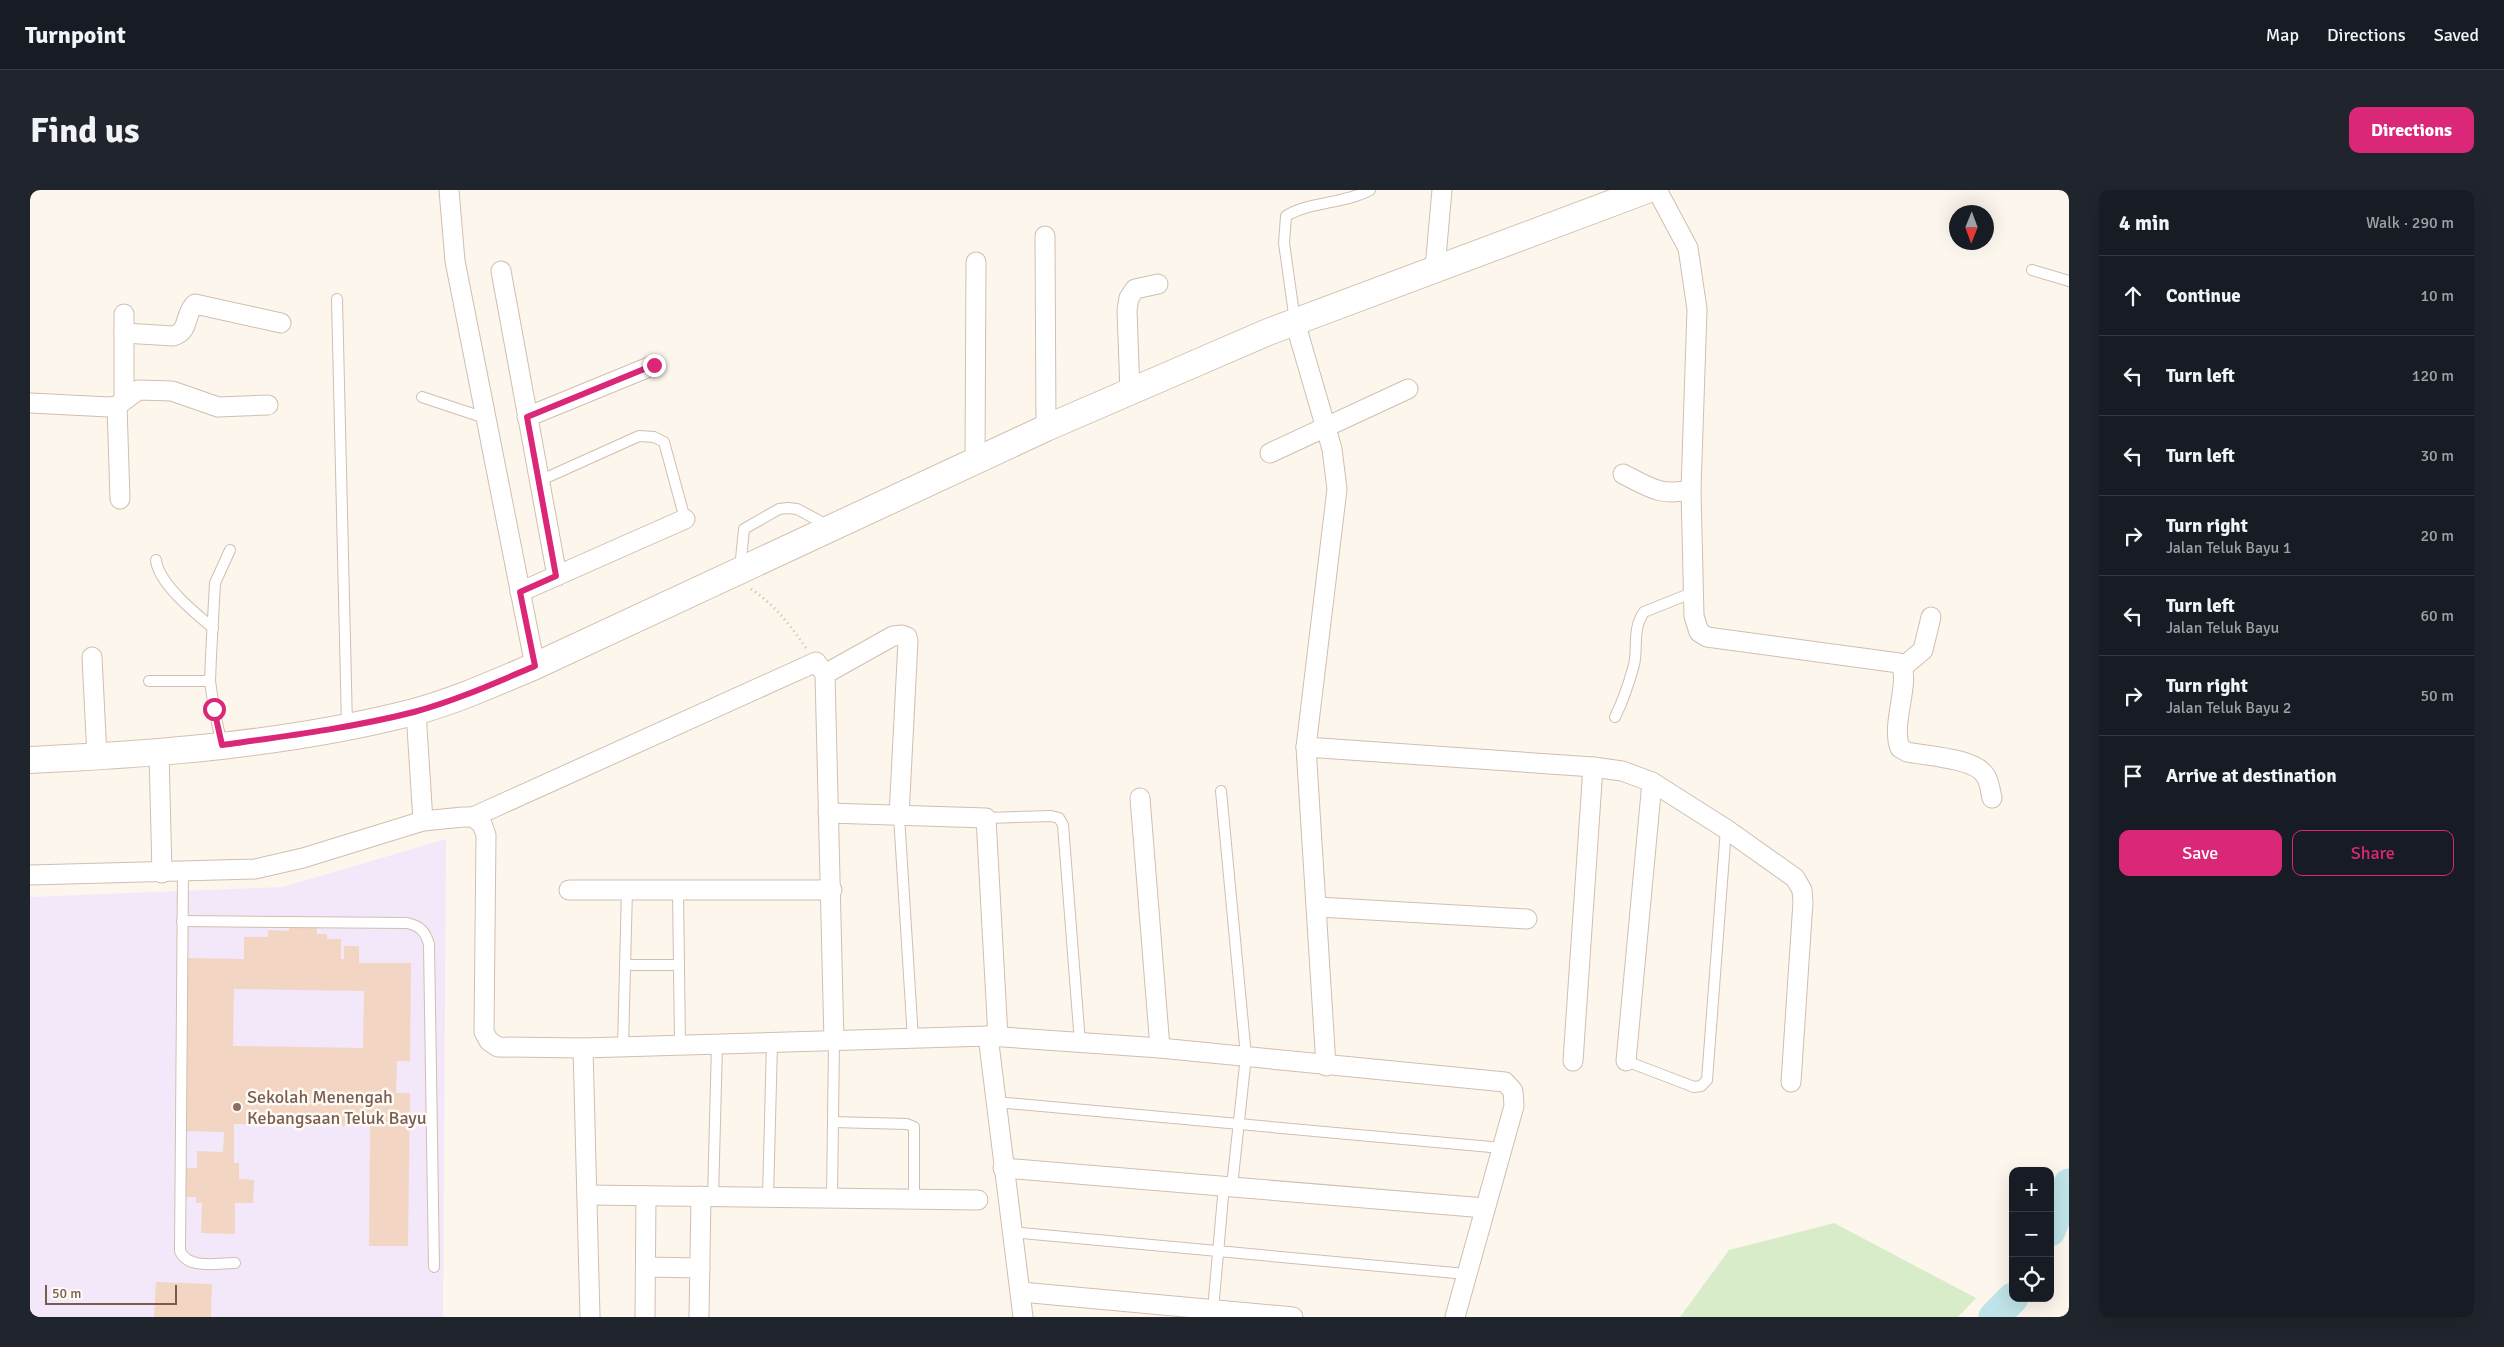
<!DOCTYPE html>
<meta charset="utf-8">
<style>
:root{--surface:#171b24;--page:#20242c;--text:#f1f3f6;--muted:#9ea1a6;--line:#363941;--accent:#db2777}
body{margin:0;font-family:Signika,sans-serif;background:var(--page);color:var(--text)}
.controls{position:absolute;right:15px;bottom:15px;display:grid;overflow:hidden;border-radius:10px;box-shadow:0 5px 20px #0002}
.controls button{width:45px;height:45px;display:grid;place-items:center;padding:0;border:0;border-bottom:1px solid var(--line);background:var(--surface);color:var(--text);font:25px sans-serif}
.compass{position:absolute;left:1919px;top:15px;width:45px;height:45px;border-radius:50%;background:var(--surface);box-shadow:0 5px 20px #0002;rotate:181deg}
.scale{position:absolute;left:15px;bottom:12px;width:132px;box-sizing:border-box;padding-left:5px;border:2px solid #7a5c4d;border-top:0;font-size:14px;line-height:18px;white-space:nowrap;color:#7a5c4d;-webkit-text-stroke:4px #fffaf3;paint-order:stroke}
.stop{position:absolute;width:15px;height:15px;margin:-11px;border:4px solid #db2777;border-radius:50%;background:#fff}
.stop.end{background:#db2777;border-color:#fff;box-shadow:0 1px 5px #0008}
.list{margin:0;padding:0;list-style:none}
h2{display:flex;justify-content:space-between;align-items:center;height:65px;margin:0;padding:0 20px;font-size:21px}
h2 small{font-size:16px;font-weight:400;color:var(--muted)}
.list li{display:grid;grid-template-columns:32px 1fr auto;gap:15px;align-items:center;box-sizing:border-box;height:80px;padding:0 20px;border-top:1px solid var(--line)}
.list b{display:block;font-size:19px;white-space:nowrap}
.list p{margin:0;font-size:16px;white-space:nowrap;color:var(--muted)}
.list em{font-size:16px;font-style:normal;color:var(--muted)}
.actions{display:flex;gap:10px;padding:15px 20px}
.actions a{flex:1;padding:11px 0;border:1px solid var(--accent);border-radius:10px;text-align:center;font-size:18px;color:var(--accent)}
.actions .main{background:var(--accent);color:#fff}
.icon{flex:none;width:28px;height:28px;fill:none;stroke:currentColor;stroke-width:2;stroke-linecap:round;stroke-linejoin:round}
.map{position:relative;flex:none;width:2039px;height:1127px;overflow:hidden;border-radius:10px}
header{display:flex;align-items:center;gap:30px;box-sizing:border-box;height:70px;padding:0 25px;background:var(--surface);border-bottom:1px solid var(--line)}
header strong{font-size:24px}
nav{display:flex;gap:28px;margin-inline-start:auto;font-size:18px}
.intro{display:flex;align-items:center;justify-content:space-between;box-sizing:border-box;height:120px;padding:0 30px}
h1{margin:0;font-size:35px}
.button{padding:12px 22px;border-radius:10px;background:var(--accent);color:#fff;font-size:18px;font-weight:700}
main{display:flex;gap:30px;padding:0 30px}
aside{flex:1;background:var(--surface);border-radius:10px;box-shadow:0 5px 20px #0002}
.map>svg:first-child{display:block}
</style>
<header>
<strong>Turnpoint</strong>
<nav><a>Map</a><a>Directions</a><a>Saved</a></nav>
</header>
<div class="intro"><h1>Find us</h1><a class="button">Directions</a></div>
<main>
<div class="map">
<svg width="2039" height="1127" viewBox="0 0 2039 1127">
<rect width="100%" height="100%" fill="#fdf6ec"/>
<polygon fill="#f3e8fa" points="416,649 413,1127 0,1127 0,707 253,697"/>
<polygon fill="#d8ecc9" points="1804,1033 1946,1108 1928,1127 1650,1127 1699,1060"/>
<g fill="none" stroke-linecap="round" stroke-linejoin="round">
<g stroke="#bfe3e8" stroke-width="31">
<polyline points="2020,1041 2039,994"/>
<polyline points="1964,1127 1983,1108"/>
</g>
</g>
<g fill="#f3d5c3" fill-rule="evenodd">
<path d="M259 732 287 733V744H297V749H311V769H314V756H329V773H381L380 871H367L366 903H380L378 1056H339L340 936 204 934V973H209V989L224 990 223 1013H205V1044L171 1043 172 1013H166V1007H155L156 978H167V961L193 962 194 942 152 941 156 768 214 769V747H238V740L259 741ZM204 799 334 801 333 858 203 856Z"/>
<polygon points="126,1092 182,1094 181,1127 124,1127"/>
</g>
<g fill="none" stroke-linecap="round" stroke-linejoin="round">
<g stroke="#d1beb0" stroke-width="12">
<g id="lane">
<polyline points="2002,80 2039,91"/>
<polyline points="307,109 317,536"/>
<path d="M1265 131 1254 53 1256 26C1281 11 1314 14 1340 0"/>
<polyline points="392,207 455,228"/>
<polyline points="509,291 609,246 624,247 634,252 655,329"/>
<path d="M126 370C128 393 166 424 183 438"/>
<polyline points="710,379 714,339 749,319 758,318 767,319 799,336"/>
<polyline points="119,491 180,491"/>
<path d="M1585 527C1593 511 1599 493 1604 475 1608 457 1602 439 1614 422L1664 402"/>
<polyline points="192,555 184,519 180,491 181,466 185,393 200,360"/>
<polyline points="1191,601 1216,866 1202,996"/>
<polyline points="869,626 883,849"/>
<polyline points="956,628 1021,626 1029,628 1033,635 1050,853"/>
<path d="M153 683 150 1061C158 1080 188 1073 205 1073"/>
<polyline points="648,699 650,856"/>
<path d="M152 731 377 733C390 736 395 741 399 754L404 1077"/>
<polyline points="595,775 649,775"/>
<polyline points="593,857 597,699"/>
<polyline points="1596,871 1664,897 1671,896 1677,890 1696,639"/>
<polyline points="966,912 1472,958"/>
<polyline points="803,932 877,934 884,937 884,1009"/>
<polyline points="683,1007 687,855"/>
<polyline points="738,1007 742,853"/>
<polyline points="802,1008 804,852"/>
<polyline points="981,1042 1436,1084"/>
<polyline points="1183,1120 1194,995"/>
</g>
</g>
<g stroke="#d1beb0" stroke-width="21">
<g id="street">
<polyline points="419,0 425,71 505,476"/>
<path d="M1627 0 1658 58 1667 119 1661 300 1664 426 1669 442 1677 447 1869 473C1883 487 1860 533 1870 558L1877 562C1897 566 1944 568 1955 585 1960 592 1960 600 1962 608"/>
<polyline points="1015,46 1016,238"/>
<polyline points="1405,78 1412,0"/>
<polyline points="471,81 527,386"/>
<polyline points="1265,132 1302,259 1307,299 1276,557 1296,876"/>
<path d="M94 143 143 146C160 142 154 124 165 114L251 133"/>
<polyline points="1100,202 1097,120 1099,108 1105,99 1128,94"/>
<polyline points="94,210 94,124"/>
<polyline points="0,213 79,217 87,216 108,200 142,201 188,217 238,215"/>
<polyline points="87,216 90,309"/>
<polyline points="497,227 624,175"/>
<polyline points="1240,263 1378,199"/>
<polyline points="945,271 946,72"/>
<path d="M1593 284C1621 298 1629 306 1661 300"/>
<polyline points="490,402 655,329"/>
<polyline points="62,467 67,567"/>
<polyline points="1873,477 1893,460 1901,427"/>
<polyline points="795,484 863,446 872,445 877,447 878,451 869,626"/>
<polyline points="386,522 393,631"/>
<polyline points="1276,557 1563,577 1592,581 1622,592 1696,639 1765,688 1772,700 1773,712 1761,892"/>
<polyline points="129,562 132,683"/>
<polyline points="1110,608 1130,858"/>
<polyline points="798,623 956,628 968,847"/>
<polyline points="443,627 786,472 795,484 804,852"/>
<polyline points="0,685 225,679 273,668 393,631 433,627 443,627 452,634 456,645 454,842 459,851 468,857 553,858 958,846 1130,858 1475,892 1483,901 1484,916 1425,1127"/>
<polyline points="539,700 802,700"/>
<polyline points="1288,717 1497,729"/>
<polyline points="958,846 993,1127"/>
<polyline points="553,858 560,1127"/>
<polyline points="1543,871 1563,577"/>
<polyline points="1596,871 1622,592"/>
<polyline points="973,978 1455,1018"/>
<polyline points="557,1005 948,1010"/>
<polyline points="616,1077 670,1078"/>
<polyline points="991,1102 1263,1127"/>
<polyline points="615,1127 616,1006"/>
<polyline points="669,1127 671,1006"/>
</g>
</g>
<g stroke="#d6c0b0" stroke-width="28">
<path id="secondary" d="M0 570C128 564 259 554 384 522 425 511 465 493 505 476L1016 238 1238 142 1617 0"/>
</g>
<path stroke="#d9b8a5" stroke-width="3" stroke-dasharray="1 4" stroke-linecap="butt" d="M721 399C745 415 760 435 776 458"/>
<use href="#lane" stroke="#fff" stroke-width="10"/>
<use href="#street" stroke="#fff" stroke-width="19"/>
<use href="#secondary" stroke="#fff" stroke-width="26"/>
</g>
<g fill="none" stroke-linecap="round" stroke-linejoin="round">
<path stroke="#db2777" stroke-width="6" d="M184 519 192 555C257 546 321 538 384 522 425 511 465 493 505 476L490 402 526 386 497 227 624 175"/>
</g>
<circle fill="#8d6e63" stroke="#fffaf3" stroke-width="2" cx="207" cy="917" r="5"/>
<g text-anchor="middle" stroke-width="5" stroke-linejoin="round" paint-order="stroke">
<g font-size="18" fill="#785e54" stroke="#fffaf3" text-anchor="start">
<text x="217" y="913">Sekolah Menengah<tspan x="217" dy="21">Kebangsaan Teluk Bayu</tspan></text>
</g>
</g>
</svg>
<div class="controls">
<button>+</button>
<button>−</button>
<button><svg class="icon" aria-label="locate" viewBox="0 0 24 24"><circle cx="12" cy="12" r="6"/><path d="M12 2v4M12 18v4M2 12h4M18 12h4"/></svg></button>
</div>
<svg class="compass" viewBox="-18 -18 36 36"><path d="M0-13l5 13h-10z" fill="#e53935"/><path d="M0 13l5-13h-10z" fill="#9ea1a6"/></svg>
<div class="scale">50 m</div>
<div class="stop" style="left:184px;top:519px"></div>
<div class="stop end" style="left:624px;top:175px"></div>
</div>
<aside>
<h2>4 min<small>Walk · 290 m</small></h2>
<ul class="list">
<li><svg class="icon" aria-label="ahead" viewBox="0 0 24 24"><path d="M12 20V5M6 11l6-6 6 6"/></svg><div><b>Continue</b></div><em>10 m</em></li>
<li><svg class="icon" aria-label="left" viewBox="0 0 24 24"><path d="M17 20v-9H6M10 6l-5 5 5 5"/></svg><div><b>Turn left</b></div><em>120 m</em></li>
<li><svg class="icon" aria-label="left" viewBox="0 0 24 24"><path d="M17 20v-9H6M10 6l-5 5 5 5"/></svg><div><b>Turn left</b></div><em>30 m</em></li>
<li><svg class="icon" aria-label="right" viewBox="0 0 24 24"><path d="M7 20v-9h11M14 6l5 5-5 5"/></svg><div><b>Turn right</b><p>Jalan Teluk Bayu 1</p></div><em>20 m</em></li>
<li><svg class="icon" aria-label="left" viewBox="0 0 24 24"><path d="M17 20v-9H6M10 6l-5 5 5 5"/></svg><div><b>Turn left</b><p>Jalan Teluk Bayu</p></div><em>60 m</em></li>
<li><svg class="icon" aria-label="right" viewBox="0 0 24 24"><path d="M7 20v-9h11M14 6l5 5-5 5"/></svg><div><b>Turn right</b><p>Jalan Teluk Bayu 2</p></div><em>50 m</em></li>
<li><svg class="icon" aria-label="arrive" viewBox="0 0 24 24"><path d="M6 21V4h12l-3 4 3 4H6"/></svg><div><b>Arrive at destination</b></div></li>
</ul>
<div class="actions"><a class="main">Save</a><a>Share</a></div>
</aside>
</main>
